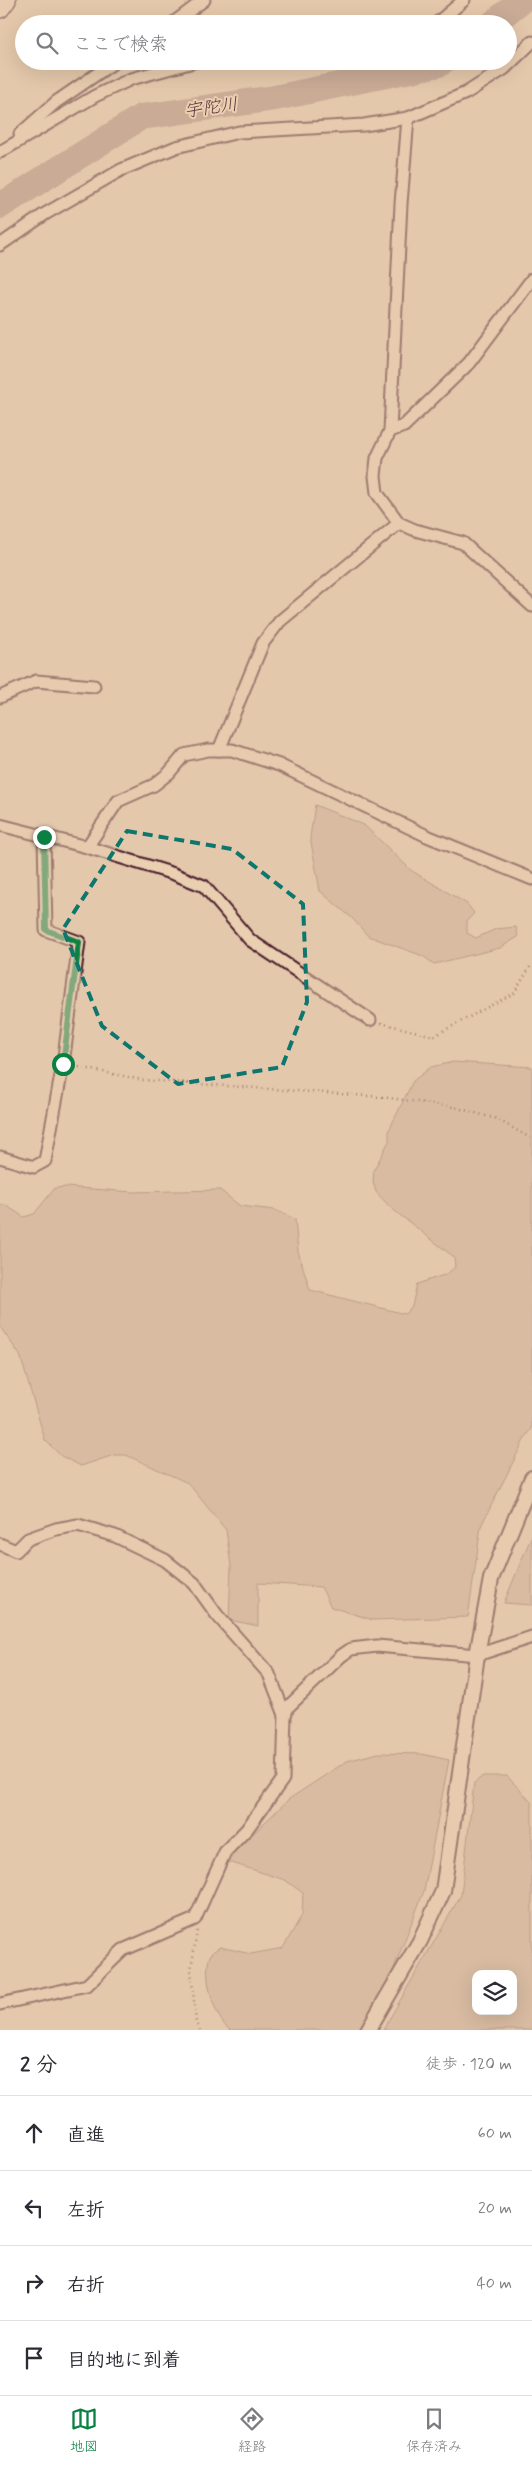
<!DOCTYPE html>
<html lang="ja">
<meta charset="utf-8">
<style>
:root{--surface:#fff;--page:#f2f2f3;--text:#2b2b33;--muted:#7c7c81;--line:#e1e1e2;--accent:#0b8043}
body{margin:0;font-family:Mynerve,"Klee One",sans-serif;background:var(--page);color:var(--text)}
.controls{position:absolute;right:15px;bottom:15px;display:grid;overflow:hidden;border-radius:10px;box-shadow:0 5px 20px #0002}
.controls button{width:45px;height:45px;display:grid;place-items:center;padding:0;border:0;border-bottom:1px solid var(--line);background:var(--surface);color:var(--text);font:25px sans-serif}
.stop{position:absolute;width:15px;height:15px;margin:-11px;border:4px solid #0b8043;border-radius:50%;background:#fff}
.stop.end{background:#0b8043;border-color:#fff;box-shadow:0 1px 5px #0008}
.list{margin:0;padding:0;list-style:none}
h2{display:flex;justify-content:space-between;align-items:center;height:65px;margin:0;padding:0 20px;font-size:21px}
h2 small{font-size:16px;font-weight:400;color:var(--muted)}
.list li{display:grid;grid-template-columns:32px 1fr auto;gap:15px;align-items:center;box-sizing:border-box;height:75px;padding:0 20px;border-top:1px solid var(--line)}
.list b{display:block;font-size:19px;white-space:nowrap}
.list em{font-size:16px;font-style:normal;color:var(--muted)}
.icon{flex:none;width:28px;height:28px;fill:none;stroke:currentColor;stroke-width:2;stroke-linecap:round;stroke-linejoin:round}
.map{position:relative;flex:none;width:532px;height:2030px;overflow:hidden}
.search{position:absolute;background:var(--surface);box-shadow:0 5px 20px #0002;left:15px;right:15px;top:15px;height:55px;display:flex;align-items:center;gap:12px;box-sizing:border-box;padding:0 18px;border-radius:28px;color:var(--muted);font-size:19px}
.sheet{height:365px;background:var(--surface)}
nav{display:flex;justify-content:space-around;align-items:center;box-sizing:border-box;height:70px;border-top:1px solid var(--line);background:var(--surface);font-size:14px;color:var(--muted)}
nav a{display:grid;justify-items:center;gap:2px}
nav .on{color:var(--accent)}
.map>svg:first-child{display:block}
</style>
<div class="map">
<svg width="532" height="2030" viewBox="0 0 532 2030">
<rect width="100%" height="100%" fill="#e4c8ac"/>
<filter id="ink" filterUnits="userSpaceOnUse"><feTurbulence type="fractalNoise" baseFrequency=".02" numOctaves="2"/><feDisplacementMap in="SourceGraphic" scale="10" xChannelSelector="R" yChannelSelector="G"/><feConvolveMatrix kernelMatrix="1 2 1 2 8 2 1 2 1" color-interpolation-filters="sRGB"/></filter>
<g filter="url(#ink)">
<g fill="#caac96" stroke="#8a6660" fill-rule="evenodd">
<polygon points="315,805 364,825 412,871 467,904 474,913 467,921 467,933 476,938 496,929 516,927 518,937 500,948 434,964 423,956 368,936 353,919 320,891 310,837"/>
<polygon points="453,1062 532,1067 532,1429 525,1438 481,1526 468,1617 373,1620 331,1607 321,1587 258,1583 258,1626 229,1620 231,1566 226,1530 188,1483 126,1455 114,1455 81,1466 61,1456 45,1440 20,1355 0,1327 0,1205 5,1205 24,1217 34,1214 55,1188 66,1187 133,1192 220,1190 240,1206 275,1210 295,1219 298,1251 310,1290 405,1314 412,1306 417,1284 447,1274 455,1267 454,1257 391,1208 376,1192 373,1182 374,1170 389,1141 389,1130 413,1081 431,1067"/>
<polygon points="532,1535 532,1605 504,1603"/>
<path d="M378 1753 422 1754 449 1760 424 1891 387 1986 358 2030H230C214 2019 201 1972 211 1954 213 1951 217 1949 220 1947L251 1954 283 1948 302 1915 303 1893 285 1880 229 1862 234 1852 289 1799 347 1761Z"/>
<path d="M483 1776H507L532 1803V2030H383L461 1895 474 1783ZM476 1974H513V2011H476Z"/>
</g>
<g fill="none" stroke-linecap="round" stroke-linejoin="round">
<g stroke="#a9877b" stroke-width="26">
<polyline points="492,24 522,0"/>
<polyline points="0,206 141,117 275,98 439,64 443,61"/>
</g>
<g stroke="#4a1f2b" stroke-width="15">
<g id="minor">
<polyline points="172,24 204,0"/>
<polyline points="436,24 464,0"/>
<polyline points="408,118 401,204 390,431 377,458 375,476 377,493 399,523 415,530 463,543 532,606"/>
<polyline points="20,134 56,102 116,61"/>
<polyline points="0,152 95,96 131,79 197,61"/>
<polyline points="0,245 45,214 121,170 176,147 239,132 364,125 408,118 466,93 504,69 532,42"/>
<polyline points="390,431 404,426 469,363 532,279"/>
<polyline points="0,697 36,681 94,686"/>
<polyline points="219,750 263,643 280,621 399,523"/>
<polyline points="0,825 87,847 174,874 204,886 250,940 370,1020"/>
<polyline points="87,847 118,801 154,785 169,773 184,755 208,750 232,750 279,765 427,836 532,879"/>
<polyline points="0,1157 34,1167 45,1161 63,1064 79,942 46,930 44,837"/>
<polyline points="0,1544 16,1551 28,1539 56,1529 78,1525 115,1536 165,1560 194,1583 217,1615 269,1674 285,1715"/>
<polyline points="0,2004 87,1985 123,1950 195,1919 225,1852 247,1829 283,1779 285,1715 288,1707 341,1656 351,1649 377,1646 477,1655 532,1637"/>
</g>
</g>
<g stroke="#4a1f2b" stroke-width="18">
<polyline id="tertiary" points="368,2030 420,1941 443,1891 477,1655 491,1579 532,1478"/>
</g>
<g stroke="#4a1f2b" stroke-width="22">
<polyline id="trunk" points="0,8 6,0"/>
</g>
<g stroke="#4a1f2b" stroke-width="2.5" stroke-dasharray="1 4" stroke-linecap="butt">
<polyline points="381,1023 434,1036 514,993 532,964"/>
<polyline points="74,1066 143,1080 382,1097 454,1107 497,1119 532,1139"/>
<polyline points="197,1931 191,1970 196,2023 200,2030"/>
</g>
<use href="#minor" stroke="#eacfb1" stroke-width="11"/>
<use href="#tertiary" stroke="#eacfb1" stroke-width="14"/>
<use href="#trunk" stroke="#eacfb1" stroke-width="19"/>
</g>
</g>
<g fill="none" stroke-linecap="round" stroke-linejoin="round" filter="url(#ink)">
<polyline stroke="#0b8043" stroke-width="6" points="44,837 46,930 79,942 63,1064"/>
</g>
<path d="M0 0H532V2030H0ZM127 831 232 849 303 904 307 1002 282 1067 178 1084 102 1026 63 929Z" fill="#e4c8ac" fill-opacity=".55" fill-rule="evenodd"/>
<path fill="none" stroke="#0f766e" stroke-width="4" stroke-dasharray="10 6" stroke-linejoin="round" d="M127 831 232 849 303 904 307 1002 282 1067 178 1084 102 1026 63 929Z"/>
<g text-anchor="middle" stroke-width="4" stroke-linejoin="round" paint-order="stroke">
<g font-size="18" font-style="italic" fill="#5d343b" stroke="#eacfb1">
<text transform="translate(211 107) rotate(-8)" y="6">宇陀川</text>
</g>
</g>
</svg>
<div class="controls">
<button><svg class="icon" aria-label="layers" viewBox="0 0 24 24"><path d="M12 4l9 5-9 5-9-5zM3 14l9 5 9-5"/></svg></button>
</div>
<div class="stop" style="left:63px;top:1064px"></div>
<div class="stop end" style="left:44px;top:837px"></div>
<div class="search"><svg class="icon" aria-label="search" viewBox="0 0 24 24"><circle cx="10" cy="10" r="6"/><path d="M15 15l6 6"/></svg>ここで検索</div>
</div>
<section class="sheet">
<h2>2 分<small>徒歩 · 120 m</small></h2>
<ul class="list">
<li><svg class="icon" aria-label="ahead" viewBox="0 0 24 24"><path d="M12 20V5M6 11l6-6 6 6"/></svg><div><b>直進</b></div><em>60 m</em></li>
<li><svg class="icon" aria-label="left" viewBox="0 0 24 24"><path d="M17 20v-9H6M10 6l-5 5 5 5"/></svg><div><b>左折</b></div><em>20 m</em></li>
<li><svg class="icon" aria-label="right" viewBox="0 0 24 24"><path d="M7 20v-9h11M14 6l5 5-5 5"/></svg><div><b>右折</b></div><em>40 m</em></li>
<li><svg class="icon" aria-label="arrive" viewBox="0 0 24 24"><path d="M6 21V4h12l-3 4 3 4H6"/></svg><div><b>目的地に到着</b></div></li>
</ul>
</section>
<nav>
<a class="on"><svg class="icon" aria-label="map" viewBox="0 0 24 24"><path d="M3 6l6-2 6 2 6-2v14l-6 2-6-2-6 2zM9 4v14M15 6v14"/></svg>地図</a>
<a><svg class="icon" aria-label="directions" viewBox="0 0 24 24"><path d="M12 3l9 9-9 9-9-9zM9 14v-3h6M13 9l2 2-2 2"/></svg>経路</a>
<a><svg class="icon" aria-label="saved" viewBox="0 0 24 24"><path d="M7 4h10v16l-5-4-5 4z"/></svg>保存済み</a>
</nav>
